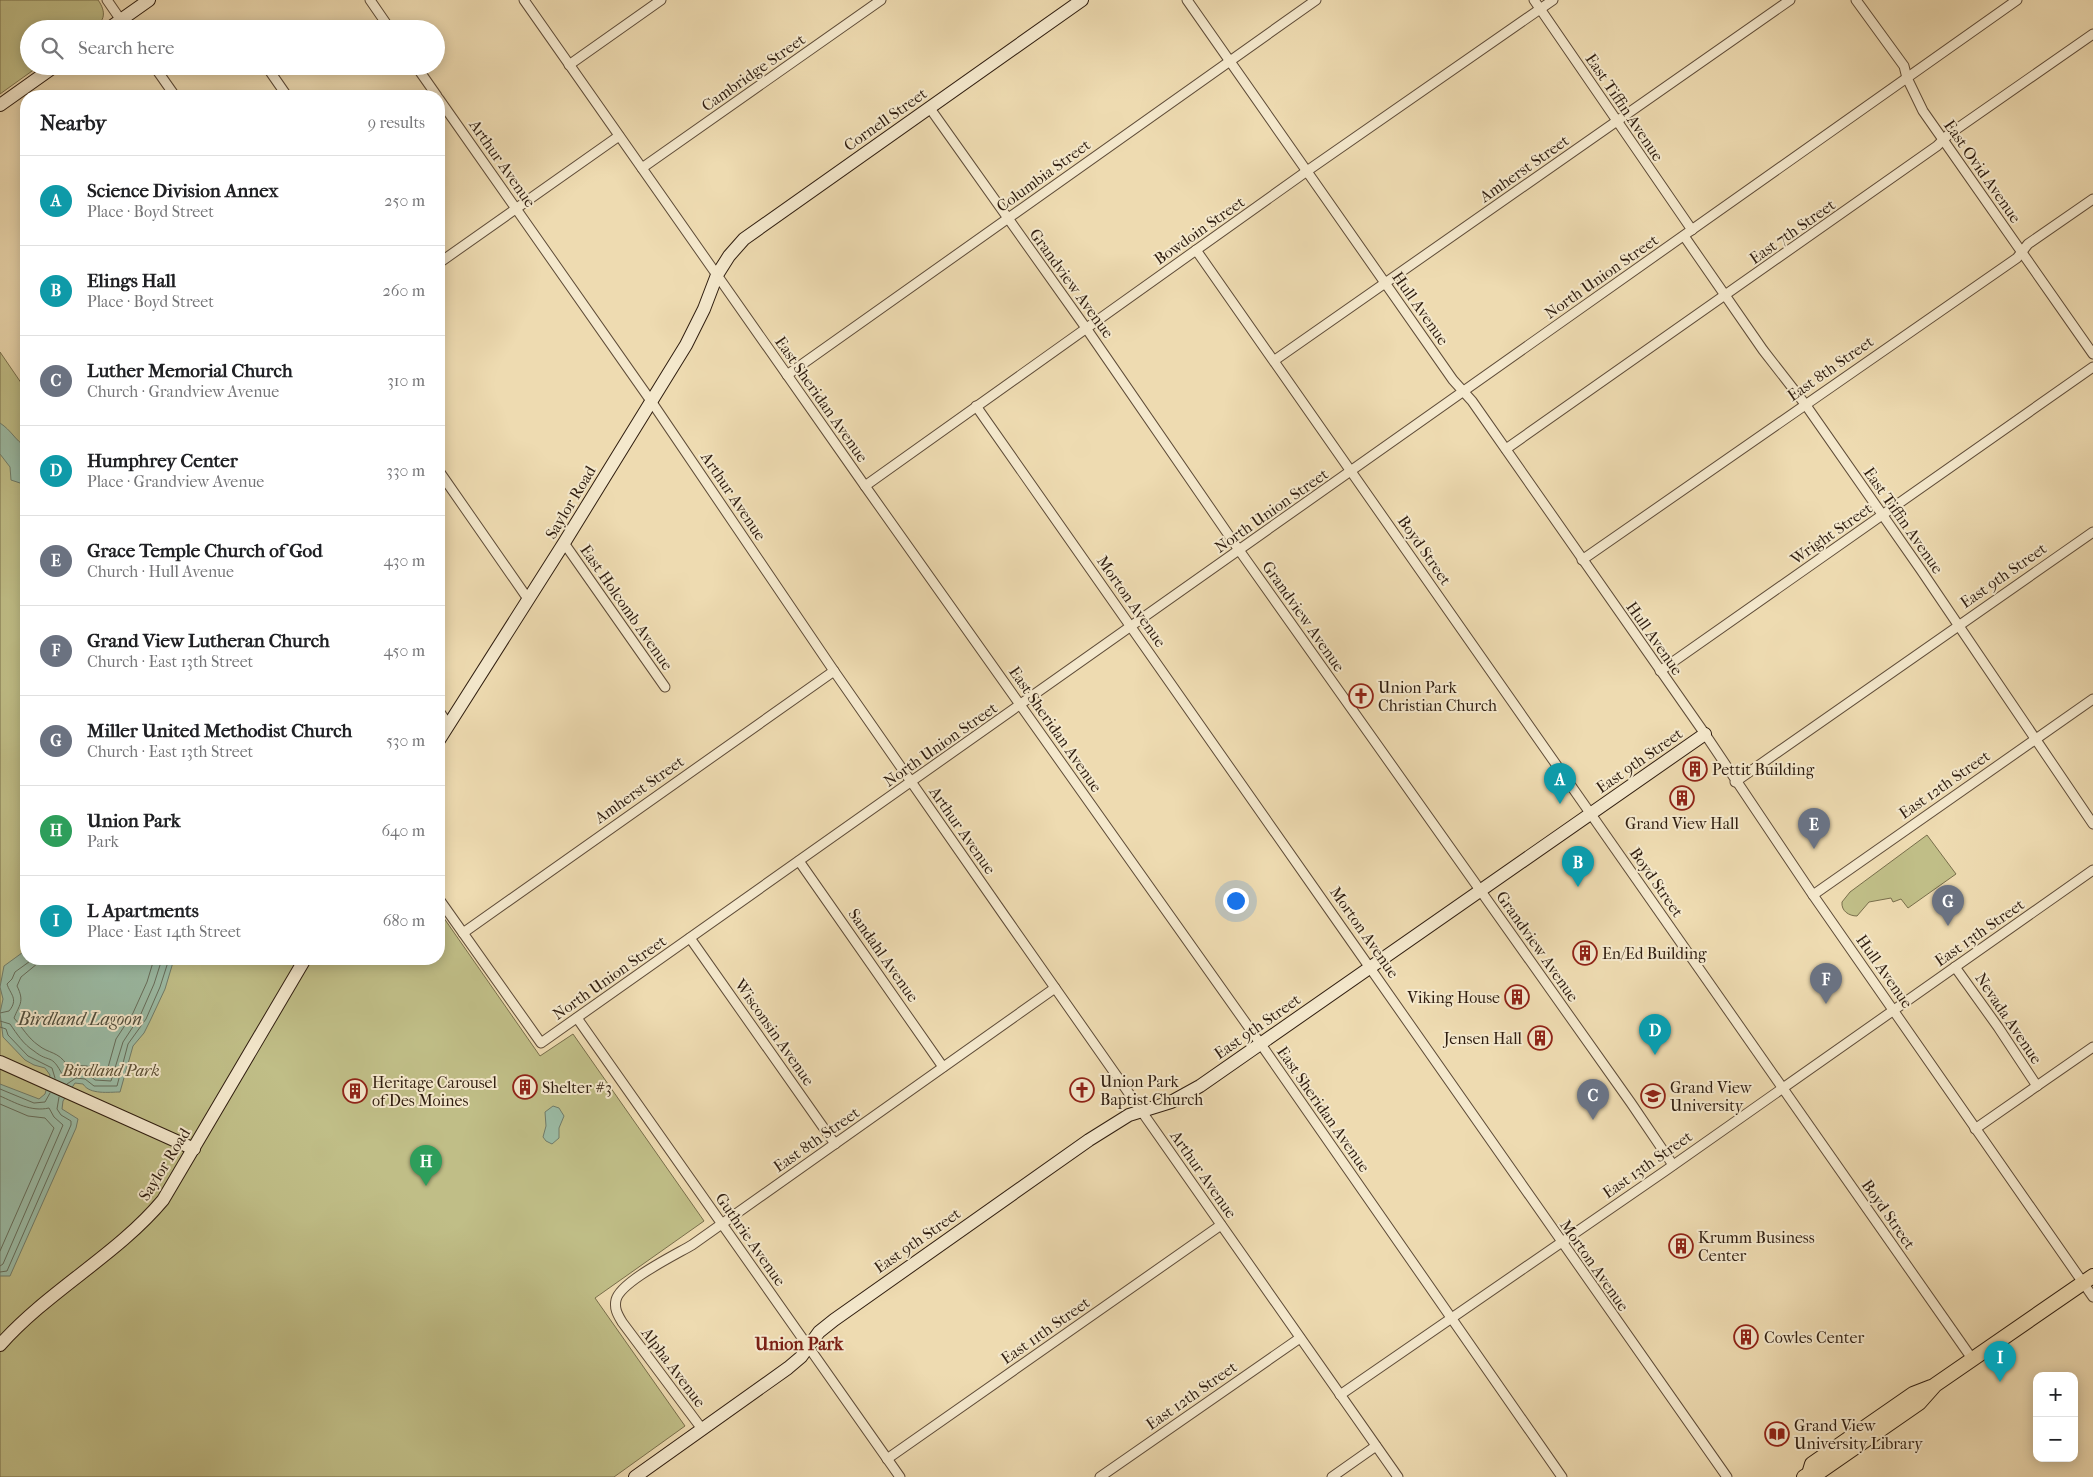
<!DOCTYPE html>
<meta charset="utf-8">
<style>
:root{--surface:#fff;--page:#f2f2f2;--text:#202124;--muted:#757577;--line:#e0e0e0;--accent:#1a73e8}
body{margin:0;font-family:"IM FELL French Canon",serif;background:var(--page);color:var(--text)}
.controls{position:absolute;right:15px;bottom:15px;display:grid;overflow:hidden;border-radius:10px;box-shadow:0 2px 12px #0003}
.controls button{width:45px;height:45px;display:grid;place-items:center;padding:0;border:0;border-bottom:1px solid var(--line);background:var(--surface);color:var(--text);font:25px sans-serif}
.you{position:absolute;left:1235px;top:900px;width:18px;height:18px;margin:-12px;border:4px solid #fff;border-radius:50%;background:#1a73e8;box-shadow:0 0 0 8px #1a73e833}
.badge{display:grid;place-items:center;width:32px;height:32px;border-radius:50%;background:var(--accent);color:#fff;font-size:16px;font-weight:700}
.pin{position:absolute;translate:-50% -41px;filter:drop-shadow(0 1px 2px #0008)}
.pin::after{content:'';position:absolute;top:26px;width:18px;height:15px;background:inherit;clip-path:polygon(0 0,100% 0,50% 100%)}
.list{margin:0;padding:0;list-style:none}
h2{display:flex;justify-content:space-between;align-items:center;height:65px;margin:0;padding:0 20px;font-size:21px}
h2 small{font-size:16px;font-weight:400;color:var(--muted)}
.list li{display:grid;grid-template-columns:32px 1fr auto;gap:15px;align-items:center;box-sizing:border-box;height:90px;padding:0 20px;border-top:1px solid var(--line)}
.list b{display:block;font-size:19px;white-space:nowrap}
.list p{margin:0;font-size:16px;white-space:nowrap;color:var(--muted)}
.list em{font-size:16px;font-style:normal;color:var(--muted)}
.icon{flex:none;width:28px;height:28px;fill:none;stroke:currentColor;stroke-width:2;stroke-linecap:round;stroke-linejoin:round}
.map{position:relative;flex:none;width:2093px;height:1477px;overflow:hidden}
.search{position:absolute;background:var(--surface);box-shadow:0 2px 12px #0003;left:20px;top:20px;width:425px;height:55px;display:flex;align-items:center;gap:12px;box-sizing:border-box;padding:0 18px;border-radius:28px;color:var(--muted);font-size:19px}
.panel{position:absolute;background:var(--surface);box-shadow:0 2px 12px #0003;left:20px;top:90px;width:425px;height:875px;border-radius:20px}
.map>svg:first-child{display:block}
</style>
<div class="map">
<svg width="2093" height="1477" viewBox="0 0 2093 1477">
<rect width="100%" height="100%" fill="#eedbb1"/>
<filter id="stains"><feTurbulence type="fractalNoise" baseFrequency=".004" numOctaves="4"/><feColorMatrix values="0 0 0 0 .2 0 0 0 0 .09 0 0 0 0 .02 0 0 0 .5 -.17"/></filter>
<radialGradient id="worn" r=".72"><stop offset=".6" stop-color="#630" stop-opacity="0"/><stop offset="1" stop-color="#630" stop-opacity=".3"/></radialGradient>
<g fill="#c0be87" stroke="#786e4b">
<path d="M0 0H98C106 11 106 22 92 28 84 31 40 29 29 29V66H39L0 94Z"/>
<polygon points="0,352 26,390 26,959 439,959 439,911 540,1056 573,1034 704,1221 595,1298 685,1426 614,1477 0,1477"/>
<path d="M1927 835 1956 874 1908 908 1901 899 1893 902 1891 898 1869 902 1857 916C1849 916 1841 911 1842 902L1850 892Z"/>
</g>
<g fill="#9bbca6" stroke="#707c6a">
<path d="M0 423C12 431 14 439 26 447V491L23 484 11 480 10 467 0 454Z"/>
<path d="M26 950V959H174L165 989 150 1021 144 1033 133 1046 120 1092C109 1092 90 1095 83 1084L75 1083 63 1101 62 1109 78 1119 76 1128 10 1276H0V1084L39 1099 45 1094 50 1075 45 1068 34 1065 25 1060 3 1037 0 1013 3 999 0 987 4 966Z"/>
<polygon points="553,1106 559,1108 564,1116 559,1128 559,1138 552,1144 546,1141 543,1137 546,1126 545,1112"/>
</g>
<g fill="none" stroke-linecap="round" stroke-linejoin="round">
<g stroke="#656c5a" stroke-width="1">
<path d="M43 959 21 977 17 986C25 1002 19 1005 14 1018 22 1027 28 1038 38 1045 49 1054 58 1051 67 1065L87 1066 99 1072 104 1073 107 1071 116 1039 133 1013 147 982 154 959"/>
<path d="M0 1013 9 1011C19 999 10 994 7 984L12 979 15 972 33 959"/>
<path d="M0 1021 10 1024C17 1034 23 1044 34 1051 50 1064 51 1052 63 1076L76 1072 88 1074 95 1080 111 1081 123 1042 140 1016 154 984 162 959"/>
<polyline points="0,1027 6,1029 8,1035 28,1056 52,1068 55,1078"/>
<polyline points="67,1084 76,1078 85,1079 94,1086 117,1086 128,1044 146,1019 160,987 169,959"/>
<polyline points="0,1089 34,1103 45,1102 50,1093"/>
<path d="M0 1096C16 1103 31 1112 49 1108L54 1117 63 1125 3 1264 0 1266"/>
<polyline points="0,1104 28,1116 45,1118 54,1128 0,1251"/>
<polyline points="0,1272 7,1271 71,1125 71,1121 61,1115 57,1109 59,1097"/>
</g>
<g stroke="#5f4c38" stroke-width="11">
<g id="street">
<polyline points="107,0 127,29"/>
<polyline points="370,0 390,29"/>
<polyline points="524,0 865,486 1260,1043 1562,1477"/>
<polyline points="1187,0 1453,380 1472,401 1705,734 1813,895 2093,1297"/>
<polyline points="1534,0 1692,230"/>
<polyline points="1856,0 1904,66 1907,78 1923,111 2093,354"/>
<polyline points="569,65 661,0"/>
<polyline points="154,66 175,96"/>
<polyline points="416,66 437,96"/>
<polyline points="269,70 287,96"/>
<polyline points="439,99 651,401 834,671 1006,918 1398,1477"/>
<polyline points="929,107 1086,328 1239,550 1631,1103 1673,1165"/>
<polyline points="642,168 881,0"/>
<polyline points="1684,236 1763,350 1805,404 1921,570 2093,824"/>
<polyline points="1196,250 1973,1360"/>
<polyline points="439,263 619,136"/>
<polyline points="1275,360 1790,0"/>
<polyline points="787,375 1316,0"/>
<path d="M976 406C1228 762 1475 1121 1727 1477"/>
<polyline points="1506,449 1937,146 1948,135 2093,34"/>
<polyline points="439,471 528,599"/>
<polyline points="865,486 1307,171 1553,0"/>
<polyline points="564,543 665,687"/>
<polyline points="1582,560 2017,258 2028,244 2093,199"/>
<polyline points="1660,671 2093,367"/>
<polyline points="439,711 448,724"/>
<polyline points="1735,782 2093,532"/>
<polyline points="799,861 943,1067"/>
<polyline points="1813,895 2093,699"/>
<polyline points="439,899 541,1043 2017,0"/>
<polyline points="463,933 834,671"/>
<polyline points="690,938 835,1144"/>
<polyline points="1955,967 1998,1027 2037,1086"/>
<polyline points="577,1018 900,1477"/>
<polyline points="1975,1129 2093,1047"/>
<polyline points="1340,1395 1665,1171 2093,870"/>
<path d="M702 1429 622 1322C618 1315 614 1309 616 1300 620 1282 675 1255 692 1245L1055 988"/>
<polyline points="887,1459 1221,1225"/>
<polyline points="1100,1477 1300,1338"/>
<polyline points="1332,1477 1376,1446"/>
</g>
</g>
<g stroke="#2f1d0f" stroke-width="14">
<g id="secondary">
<polyline points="108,29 149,0"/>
<polyline points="0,105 55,66"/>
<polyline points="439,740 564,543 686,345 704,309 717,275 729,256 744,239 1082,0"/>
<polyline points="0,1062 194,1149"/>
<path d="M0 1345C49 1290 117 1255 163 1200L305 959"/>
<polyline points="635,1477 788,1368 801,1357 819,1332 834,1320 1089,1140 1129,1115 1171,1102 1200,1086 1705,734"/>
</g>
</g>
<g stroke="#2f1d0f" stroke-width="16">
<g id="primary">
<polyline points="1809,1474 1812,1464 1913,1394 1931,1387"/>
<polyline points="1804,1477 1809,1474 1818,1473 1919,1403 1935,1385 2093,1276"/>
</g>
</g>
<use href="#street" stroke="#f4e8cc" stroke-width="9"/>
<use href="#secondary" stroke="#f4e8cc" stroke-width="12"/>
<use href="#primary" stroke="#eedbb1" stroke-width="14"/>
</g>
<defs>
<g id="church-ring" transform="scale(1.25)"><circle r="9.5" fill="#f4e8cc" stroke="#8f2418" stroke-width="1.5"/><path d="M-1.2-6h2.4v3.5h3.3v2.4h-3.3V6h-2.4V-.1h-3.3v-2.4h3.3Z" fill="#8f2418"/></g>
<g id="building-ring" transform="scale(1.25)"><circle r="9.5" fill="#f4e8cc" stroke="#8f2418" stroke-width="1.5"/><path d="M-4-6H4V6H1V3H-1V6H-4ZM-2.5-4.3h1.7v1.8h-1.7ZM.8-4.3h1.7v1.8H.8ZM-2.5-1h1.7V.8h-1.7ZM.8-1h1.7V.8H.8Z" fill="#8f2418"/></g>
<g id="university-ring" transform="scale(1.25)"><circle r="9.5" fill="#f4e8cc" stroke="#8f2418" stroke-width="1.5"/><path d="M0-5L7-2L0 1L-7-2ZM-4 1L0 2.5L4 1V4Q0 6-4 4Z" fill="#8f2418"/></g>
<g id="library-ring" transform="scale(1.25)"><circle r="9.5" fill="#f4e8cc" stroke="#8f2418" stroke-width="1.5"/><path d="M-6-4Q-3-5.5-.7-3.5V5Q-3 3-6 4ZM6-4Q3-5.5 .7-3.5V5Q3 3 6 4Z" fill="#8f2418"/></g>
</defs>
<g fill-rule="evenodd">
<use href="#church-ring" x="1361" y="696"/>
<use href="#building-ring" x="1695" y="769"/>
<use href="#building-ring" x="1682" y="798"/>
<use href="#building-ring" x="1585" y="953"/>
<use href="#building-ring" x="1517" y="997"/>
<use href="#building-ring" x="1540" y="1038"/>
<use href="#building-ring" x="525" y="1087"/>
<use href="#church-ring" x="1082" y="1090"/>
<use href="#building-ring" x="355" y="1091"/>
<use href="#university-ring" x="1653" y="1096"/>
<use href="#building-ring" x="1681" y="1246"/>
<use href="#building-ring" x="1746" y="1337"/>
<use href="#library-ring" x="1777" y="1434"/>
</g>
<g text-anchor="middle" stroke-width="4" stroke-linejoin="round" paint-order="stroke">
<g font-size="16" fill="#2f1d0f" stroke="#f4e8cc">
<text transform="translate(753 72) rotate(-35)" y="6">Cambridge Street</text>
<text transform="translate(1625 107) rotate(56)" y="6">East Tiffin Avenue</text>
<text transform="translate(885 119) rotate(-35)" y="6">Cornell Street</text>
<text transform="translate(503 163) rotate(55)" y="6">Arthur Avenue</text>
<text transform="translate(1524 168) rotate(-35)" y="6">Amherst Street</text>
<text transform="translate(1983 171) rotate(55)" y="6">East Ovid Avenue</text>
<text transform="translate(1043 175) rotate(-36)" y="6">Columbia Street</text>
<text transform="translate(1199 230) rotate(-35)" y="6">Bowdoin Street</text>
<text transform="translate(1792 231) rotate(-35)" y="6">East 7th Street</text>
<text transform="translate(1601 276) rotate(-35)" y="6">North Union Street</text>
<text transform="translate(1072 283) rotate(54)" y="6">Grandview Avenue</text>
<text transform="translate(1421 308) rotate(55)" y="6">Hull Avenue</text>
<text transform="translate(1830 368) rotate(-35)" y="6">East 8th Street</text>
<text transform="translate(822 399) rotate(55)" y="6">East Sheridan Avenue</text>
<text transform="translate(734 496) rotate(56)" y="6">Arthur Avenue</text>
<text transform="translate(570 502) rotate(-59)" y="6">Saylor Road</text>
<text transform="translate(1271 510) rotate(-35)" y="6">North Union Street</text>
<text transform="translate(1904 520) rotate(55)" y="6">East Tiffin Avenue</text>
<text transform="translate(1831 533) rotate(-35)" y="6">Wright Street</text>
<text transform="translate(1425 550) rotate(55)" y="6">Boyd Street</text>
<text transform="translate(2003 575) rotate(-35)" y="6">East 9th Street</text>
<text transform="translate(1132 601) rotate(55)" y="6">Morton Avenue</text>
<text transform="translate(627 607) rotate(55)" y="6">East Holcomb Avenue</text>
<text transform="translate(1304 616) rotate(55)" y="6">Grandview Avenue</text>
<text transform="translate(1655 638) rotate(55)" y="6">Hull Avenue</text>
<text transform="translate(1056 729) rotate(55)" y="6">East Sheridan Avenue</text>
<text transform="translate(940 744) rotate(-35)" y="6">North Union Street</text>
<text transform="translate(1639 760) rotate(-35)" y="6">East 9th Street</text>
<text transform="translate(1944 784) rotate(-35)" y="6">East 12th Street</text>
<text transform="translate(639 789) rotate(-35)" y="6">Amherst Street</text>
<text transform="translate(963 830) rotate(55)" y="6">Arthur Avenue</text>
<text transform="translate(1657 882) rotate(55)" y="6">Boyd Street</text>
<text transform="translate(1365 932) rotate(55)" y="6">Morton Avenue</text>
<text transform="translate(1979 932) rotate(-35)" y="6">East 13th Street</text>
<text transform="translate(1538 946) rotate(55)" y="6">Grandview Avenue</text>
<text transform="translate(884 955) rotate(55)" y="6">Sandahl Avenue</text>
<text transform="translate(1885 971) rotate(55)" y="6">Hull Avenue</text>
<text transform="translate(609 977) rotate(-35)" y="6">North Union Street</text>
<text transform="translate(2009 1018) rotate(56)" y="6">Nevada Avenue</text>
<text transform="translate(1257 1026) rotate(-35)" y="6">East 9th Street</text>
<text transform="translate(775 1032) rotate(55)" y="6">Wisconsin Avenue</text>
<text transform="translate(1324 1109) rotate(55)" y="6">East Sheridan Avenue</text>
<text transform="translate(816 1139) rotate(-35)" y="6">East 8th Street</text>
<text transform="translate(164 1164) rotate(-58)" y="6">Saylor Road</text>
<text transform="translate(1647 1164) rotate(-35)" y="6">East 13th Street</text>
<text transform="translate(1204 1174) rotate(55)" y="6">Arthur Avenue</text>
<text transform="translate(1889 1214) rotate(55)" y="6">Boyd Street</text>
<text transform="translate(751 1239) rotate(55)" y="6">Guthrie Avenue</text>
<text transform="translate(917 1240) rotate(-35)" y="6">East 9th Street</text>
<text transform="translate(1595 1265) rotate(55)" y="6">Morton Avenue</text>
<text transform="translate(1045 1330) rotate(-35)" y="6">East 11th Street</text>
<text transform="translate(674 1367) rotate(53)" y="6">Alpha Avenue</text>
<text transform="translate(1191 1395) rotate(-35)" y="6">East 12th Street</text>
</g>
<g font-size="16" fill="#2f1d0f" stroke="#f4e8cc" text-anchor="start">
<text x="1378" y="693">Union Park<tspan x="1378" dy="18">Christian Church</tspan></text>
<text x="1712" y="775">Pettit Building</text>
<text x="1682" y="829" text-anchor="middle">Grand View Hall</text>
<text x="1602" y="959">En/Ed Building</text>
<text x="1500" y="1003" text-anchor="end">Viking House</text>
<text x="1522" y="1044" text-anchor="end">Jensen Hall</text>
<text x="1100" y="1087">Union Park<tspan x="1100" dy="18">Baptist Church</tspan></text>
<text x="372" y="1088">Heritage Carousel<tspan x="372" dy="18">of Des Moines</tspan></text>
<text x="542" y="1093">Shelter #3</text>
<text x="1670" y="1093">Grand View<tspan x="1670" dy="18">University</tspan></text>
<text x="1698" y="1243">Krumm Business<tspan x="1698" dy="18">Center</tspan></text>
<text x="1764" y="1343">Cowles Center</text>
<text x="1794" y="1431">Grand View<tspan x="1794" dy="18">University Library</tspan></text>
</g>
<g font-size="16" font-style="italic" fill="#5a4d33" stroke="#f4e8cc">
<text x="111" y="1076">Birdland Park</text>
</g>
<g font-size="18" font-style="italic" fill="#4f4d3c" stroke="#f4e8cc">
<text x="80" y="1025">Birdland Lagoon</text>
</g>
<g font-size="18" font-weight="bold" fill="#7a1f14" stroke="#f4e8cc">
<text x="799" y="1350">Union Park</text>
</g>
</g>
<rect width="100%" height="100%" filter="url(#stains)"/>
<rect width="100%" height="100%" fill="url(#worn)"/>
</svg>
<div class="controls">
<button>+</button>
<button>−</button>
</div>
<div class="you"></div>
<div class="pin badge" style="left:1560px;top:804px;background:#0f9aa8">A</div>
<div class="pin badge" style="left:1578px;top:887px;background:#0f9aa8">B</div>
<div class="pin badge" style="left:1593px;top:1120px;background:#6b7280">C</div>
<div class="pin badge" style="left:1655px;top:1055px;background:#0f9aa8">D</div>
<div class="pin badge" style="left:1814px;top:849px;background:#6b7280">E</div>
<div class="pin badge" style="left:1826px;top:1004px;background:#6b7280">F</div>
<div class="pin badge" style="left:1948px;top:926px;background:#6b7280">G</div>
<div class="pin badge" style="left:426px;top:1186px;background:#2e9e5b">H</div>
<div class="pin badge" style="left:2000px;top:1382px;background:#0f9aa8">I</div>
<div class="search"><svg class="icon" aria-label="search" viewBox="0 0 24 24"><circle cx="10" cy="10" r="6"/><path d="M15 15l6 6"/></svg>Search here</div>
<section class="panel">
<h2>Nearby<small>9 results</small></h2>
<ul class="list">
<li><span class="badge" style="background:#0f9aa8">A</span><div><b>Science Division Annex</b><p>Place · Boyd Street</p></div><em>250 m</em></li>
<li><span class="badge" style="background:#0f9aa8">B</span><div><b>Elings Hall</b><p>Place · Boyd Street</p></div><em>260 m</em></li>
<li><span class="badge" style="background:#6b7280">C</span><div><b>Luther Memorial Church</b><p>Church · Grandview Avenue</p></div><em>310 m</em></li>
<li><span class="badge" style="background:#0f9aa8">D</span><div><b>Humphrey Center</b><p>Place · Grandview Avenue</p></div><em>330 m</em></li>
<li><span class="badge" style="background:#6b7280">E</span><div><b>Grace Temple Church of God</b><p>Church · Hull Avenue</p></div><em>430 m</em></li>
<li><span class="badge" style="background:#6b7280">F</span><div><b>Grand View Lutheran Church</b><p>Church · East 13th Street</p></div><em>450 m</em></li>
<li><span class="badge" style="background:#6b7280">G</span><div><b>Miller United Methodist Church</b><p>Church · East 13th Street</p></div><em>530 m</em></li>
<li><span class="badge" style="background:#2e9e5b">H</span><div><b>Union Park</b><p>Park</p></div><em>640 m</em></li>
<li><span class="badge" style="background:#0f9aa8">I</span><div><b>L Apartments</b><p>Place · East 14th Street</p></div><em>680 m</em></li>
</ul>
</section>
</div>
